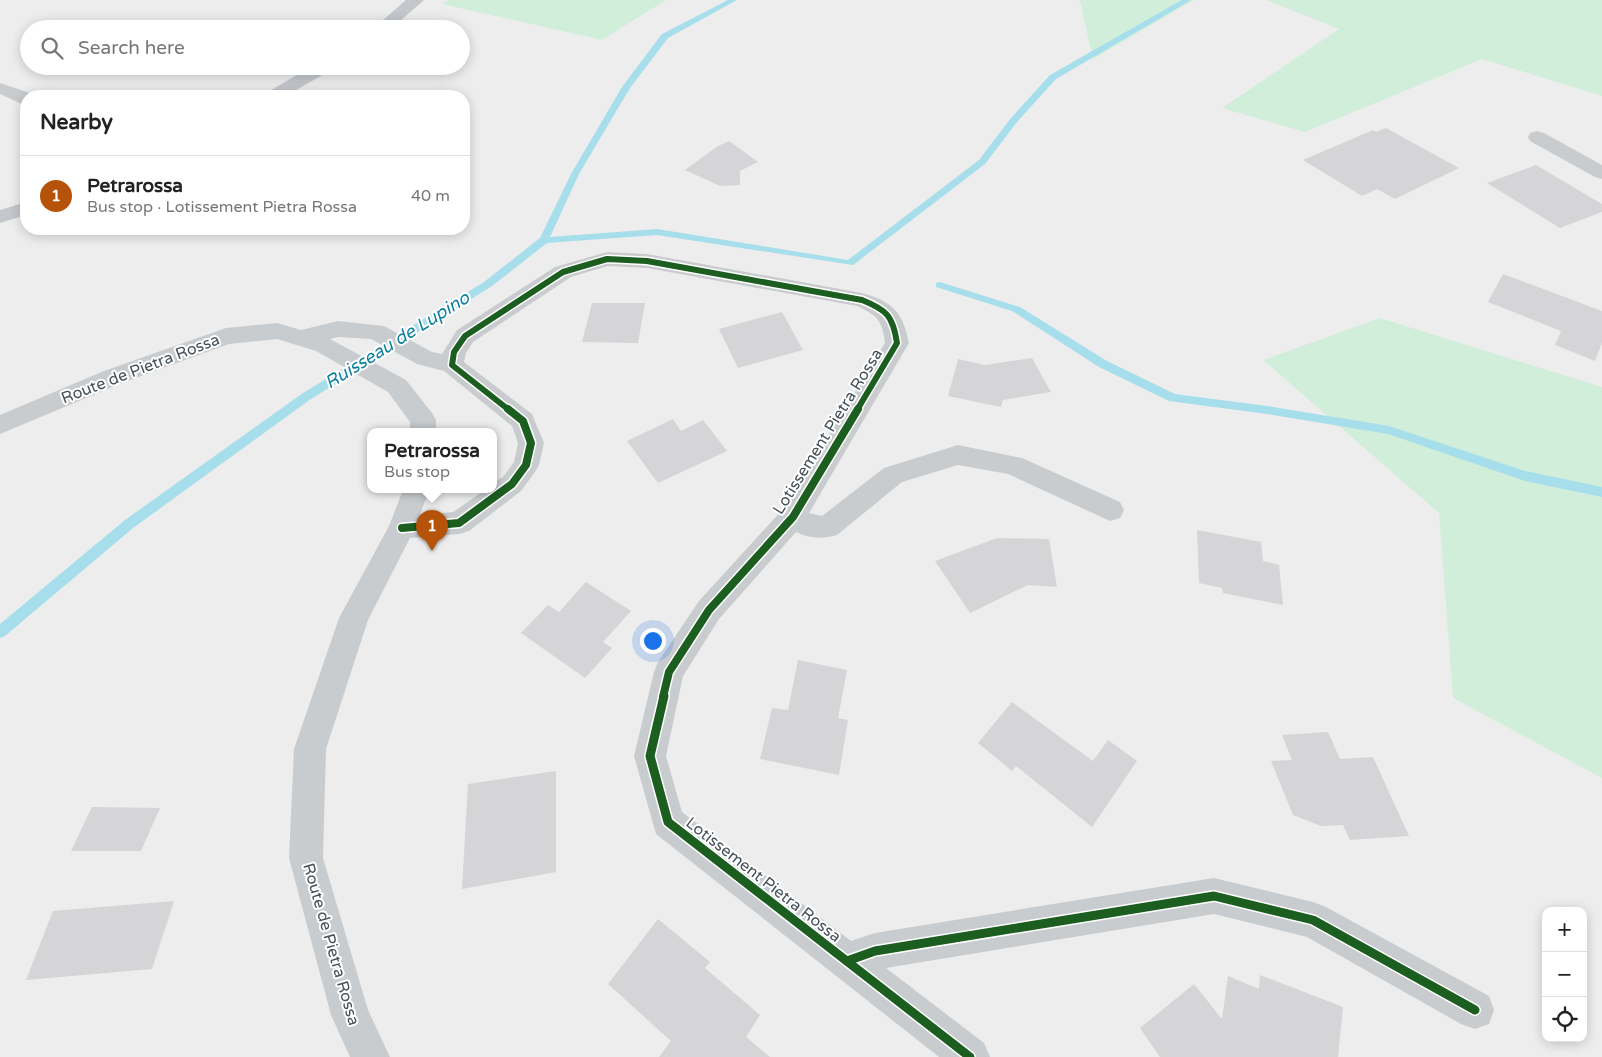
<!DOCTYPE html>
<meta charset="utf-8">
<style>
:root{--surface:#fff;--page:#f6f6f6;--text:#222;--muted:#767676;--line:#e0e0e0;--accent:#b45309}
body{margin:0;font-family:"Varela Round",sans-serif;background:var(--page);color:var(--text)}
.controls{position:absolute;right:15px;bottom:15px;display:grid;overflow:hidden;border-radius:10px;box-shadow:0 2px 12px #0003}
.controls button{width:45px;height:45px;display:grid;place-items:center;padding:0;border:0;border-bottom:1px solid var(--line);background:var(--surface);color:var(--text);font:25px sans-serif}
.you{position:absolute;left:652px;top:640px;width:18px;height:18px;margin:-12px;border:4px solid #fff;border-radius:50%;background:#1a73e8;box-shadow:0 0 0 8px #1a73e833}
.badge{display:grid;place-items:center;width:32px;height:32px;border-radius:50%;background:var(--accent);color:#fff;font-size:16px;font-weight:700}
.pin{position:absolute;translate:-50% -41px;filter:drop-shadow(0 1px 2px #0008)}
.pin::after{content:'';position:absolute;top:26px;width:18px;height:15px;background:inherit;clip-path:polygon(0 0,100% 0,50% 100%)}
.popup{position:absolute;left:367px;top:428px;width:130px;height:65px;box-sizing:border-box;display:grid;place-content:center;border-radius:10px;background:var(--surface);filter:drop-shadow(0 1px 4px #0005);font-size:16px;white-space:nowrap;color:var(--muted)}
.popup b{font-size:19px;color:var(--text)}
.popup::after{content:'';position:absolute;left:50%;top:100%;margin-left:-10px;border:10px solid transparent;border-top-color:var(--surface)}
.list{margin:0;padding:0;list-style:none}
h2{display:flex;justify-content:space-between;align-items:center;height:65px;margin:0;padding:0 20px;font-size:21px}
h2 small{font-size:16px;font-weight:400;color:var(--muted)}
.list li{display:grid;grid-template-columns:32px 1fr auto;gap:15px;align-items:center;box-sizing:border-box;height:80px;padding:0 20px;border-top:1px solid var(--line)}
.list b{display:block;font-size:19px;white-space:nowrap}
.list p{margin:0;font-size:16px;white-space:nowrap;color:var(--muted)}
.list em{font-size:16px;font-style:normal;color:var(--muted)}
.icon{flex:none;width:28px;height:28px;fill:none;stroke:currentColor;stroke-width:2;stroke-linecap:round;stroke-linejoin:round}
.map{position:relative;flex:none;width:1602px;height:1057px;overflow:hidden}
.search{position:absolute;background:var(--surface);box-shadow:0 2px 12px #0003;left:20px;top:20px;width:450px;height:55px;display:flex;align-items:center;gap:12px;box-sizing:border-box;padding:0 18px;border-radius:28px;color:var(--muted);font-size:19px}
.panel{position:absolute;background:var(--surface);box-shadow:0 2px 12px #0003;left:20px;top:90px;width:450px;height:145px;border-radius:20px}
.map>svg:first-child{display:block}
</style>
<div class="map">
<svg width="1602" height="1057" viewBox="0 0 1602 1057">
<rect width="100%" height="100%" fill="#eeeded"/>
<g fill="#d1eedb">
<polygon points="448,0 666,0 602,40 442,4"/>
<polygon points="1076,0 1194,0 1093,59 1080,1"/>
<polygon points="1266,0 1602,0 1602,96 1482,59 1305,132 1222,108 1339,29"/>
<polygon points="1380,318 1602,387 1602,778 1453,698 1439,513 1263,360"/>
</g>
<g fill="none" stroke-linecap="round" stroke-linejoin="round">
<g fill="#a6deeb" fill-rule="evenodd">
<polygon points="728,0 737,0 668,38 630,88 579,174 550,237 657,229 848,260 979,160 1011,118 1050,75 1182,0 1191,0 1056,79 1017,122 985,164 853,265 657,235 547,243 492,286 311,399 133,528 5,636 0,638 0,624 125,520 303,393 484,282 540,238 571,174 622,87 662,34"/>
<polygon points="940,282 1020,307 1107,361 1175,394 1267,406 1389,426 1525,471 1602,487 1602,497 1525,481 1388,434 1267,414 1169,401 1099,367 1012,311 936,287 936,283"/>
</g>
</g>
<g fill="#d5d5d7">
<polygon points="1386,128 1459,168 1395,199 1377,189 1362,196 1303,160 1373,130 1376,132"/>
<polygon points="729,141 758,162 740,171 740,185 720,186 685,170 718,146"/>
<polygon points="1536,165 1602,204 1602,212 1560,228 1487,183"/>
<polygon points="1503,274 1602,311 1602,343 1595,361 1555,345 1561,331 1488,302"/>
<polygon points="592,303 645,303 638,343 582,342"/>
<polygon points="782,312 803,350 738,368 719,329"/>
<polygon points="1032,358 1051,392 1003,400 1001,407 948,396 958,359 985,365"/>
<polygon points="673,419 681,431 703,420 727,451 658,483 627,441"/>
<polygon points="1197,530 1261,542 1263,561 1279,565 1283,605 1223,593 1222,588 1199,583"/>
<polygon points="997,538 1049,539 1057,587 1028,585 970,613 935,561"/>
<polygon points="586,582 631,611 603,642 612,648 585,678 521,633 548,605 559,612"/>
<polygon points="798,660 847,670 838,718 848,720 839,775 760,759 772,708 788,710"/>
<polygon points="1012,702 1093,761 1108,740 1137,761 1092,827 1016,766 1012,771 978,743"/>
<polygon points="1328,732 1340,759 1373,757 1409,836 1350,840 1343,825 1321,826 1293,815 1271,761 1292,760 1282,735"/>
<polygon points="556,771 556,872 462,889 468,784"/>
<polygon points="92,807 160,808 141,851 71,851"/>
<polygon points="174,901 152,969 26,980 53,911"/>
<polygon points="658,919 710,962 705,968 760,1015 746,1037 770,1057 659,1057 671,1041 608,984"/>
<polygon points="1260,975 1343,1007 1338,1057 1160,1057 1140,1028 1194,984 1222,1019 1228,976 1259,989"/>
</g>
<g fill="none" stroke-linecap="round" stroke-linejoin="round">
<g fill="#c9ccce" fill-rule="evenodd">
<polygon points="0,83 27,92 31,96 26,96 26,106 0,94"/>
<polygon points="1537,131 1544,133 1602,165 1602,179 1595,177 1530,141 1528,137 1530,133"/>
<path d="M607 252 647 254 862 293C892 301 903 312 909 343L809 513 822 516 884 468 958 445 1022 458 1120 502 1124 510 1120 518 1110 521 1008 474 958 465 902 482 837 535C823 539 809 539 796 532L719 619 683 676 666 756 682 812 851 941 875 933 1214 878 1313 902 1326 907 1489 996 1494 1010 1489 1024 1475 1029 1461 1024 1307 937 1214 914 886 968 984 1043 990 1057H939L656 834 634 756 654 672 658 662 699 601 783 509 885 343C882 320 878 316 857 306L647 268 608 266 571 277 473 342 466 353 464 362 532 414 544 443 539 465 535 472 521 491 469 531 459 534 410 538 368 620 326 749 323 858 368 1010 390 1057H350L331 1015 289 858 294 749 339 618 389 526 403 490H429L420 515 453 512 485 490H493V483L503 477 514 462 518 443 512 426 444 371 417 364 371 339 338 337 330 339 406 380 432 413 436 420V432H410V422L388 392 316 351 277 339 229 344 122 383 0 434V415L104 371 226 328 277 323 301 330 338 321 384 326 432 352 442 354 457 330 555 267Z"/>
</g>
<g fill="#c4c8cc" fill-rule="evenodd">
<polygon points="406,0 424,0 391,29 373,29"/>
<polygon points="312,66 333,66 331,70 286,96 265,96 268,92"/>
<polygon points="26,202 26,215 0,223 0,210"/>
</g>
<g stroke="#fff" stroke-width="9">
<path id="cycleway-far2" d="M509 410 452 365 454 352 465 336 563 272 607 259 647 261 862 300C887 310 893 316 897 343L857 410"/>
</g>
<g stroke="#fff" stroke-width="11">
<g id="cycleway-far1">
<polyline points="402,528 459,523 512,484 526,465 531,443 523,421 508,409"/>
<polyline points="663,697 669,672 709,610 793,517 858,409"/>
</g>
</g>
<g stroke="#fff" stroke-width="12">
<g id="cycleway">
<polyline points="664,696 650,756 668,822 970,1057"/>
<polyline points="847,961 875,951 1214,896 1313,920 1475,1010"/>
</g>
</g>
<use href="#cycleway-far2" stroke="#1b5e20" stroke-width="6"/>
<use href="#cycleway-far1" stroke="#1b5e20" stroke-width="8"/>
<use href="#cycleway" stroke="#1b5e20" stroke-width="9"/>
</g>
<g text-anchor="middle" stroke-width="4" stroke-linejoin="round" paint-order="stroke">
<g font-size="16" fill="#455059" stroke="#fff">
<text transform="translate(140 368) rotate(-21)" y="6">Route de Pietra Rossa</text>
<text transform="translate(827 431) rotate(-58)" y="6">Lotissement Pietra Rossa</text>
<text transform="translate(764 879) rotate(38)" y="6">Lotissement Pietra Rossa</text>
<text transform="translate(332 944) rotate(74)" y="6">Route de Pietra Rossa</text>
</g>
<g font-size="18" font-style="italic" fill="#0d819d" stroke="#fff">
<text transform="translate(397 340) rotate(-32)" y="6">Ruisseau de Lupino</text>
</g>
</g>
</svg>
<div class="controls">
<button>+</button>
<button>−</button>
<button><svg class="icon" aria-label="locate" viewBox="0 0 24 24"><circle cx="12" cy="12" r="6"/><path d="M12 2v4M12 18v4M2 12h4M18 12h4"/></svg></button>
</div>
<div class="you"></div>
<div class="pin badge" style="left:432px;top:551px">1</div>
<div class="popup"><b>Petrarossa</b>Bus stop</div>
<div class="search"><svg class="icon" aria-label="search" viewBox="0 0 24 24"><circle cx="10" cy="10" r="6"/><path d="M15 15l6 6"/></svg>Search here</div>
<section class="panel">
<h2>Nearby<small></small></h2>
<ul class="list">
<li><span class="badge">1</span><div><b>Petrarossa</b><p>Bus stop · Lotissement Pietra Rossa</p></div><em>40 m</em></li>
</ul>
</section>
</div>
